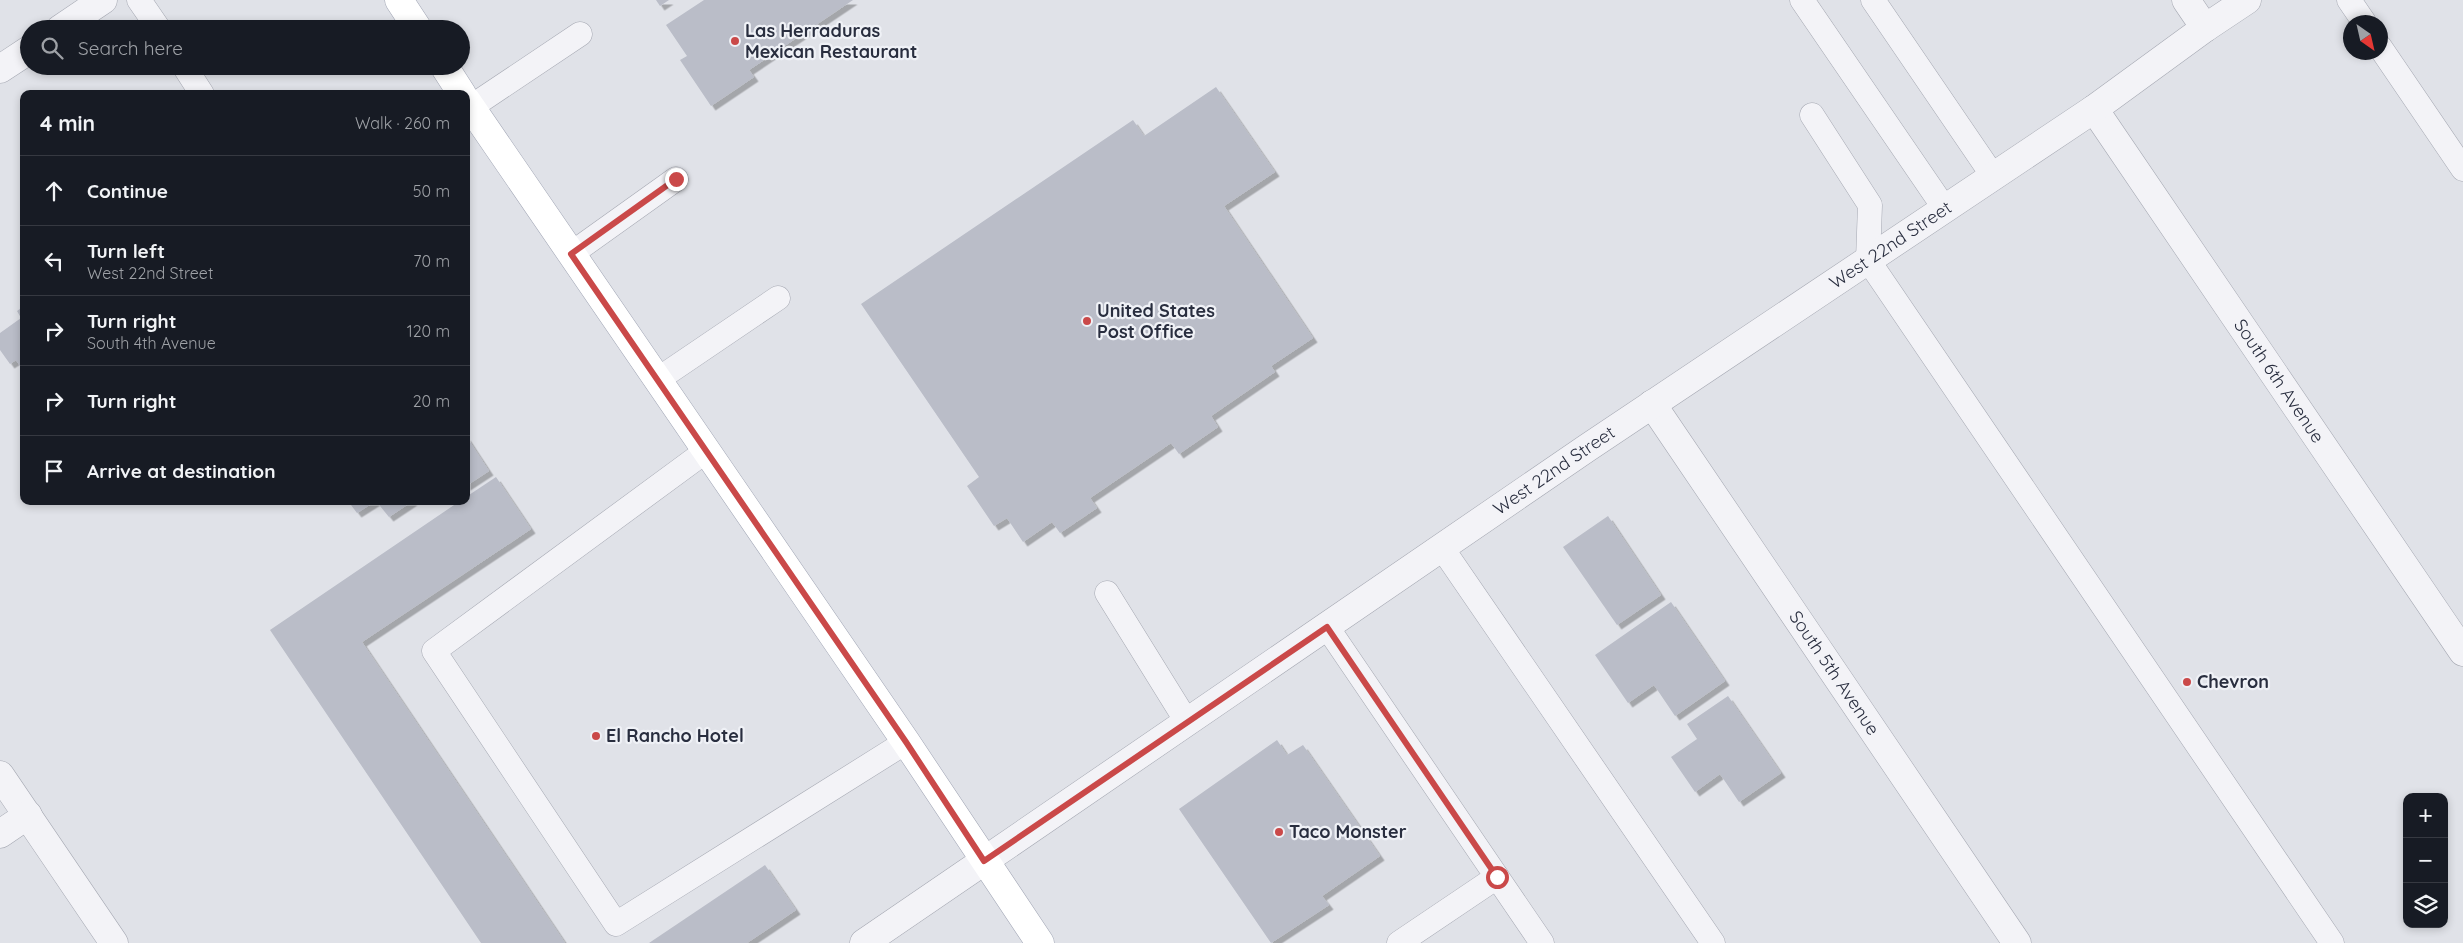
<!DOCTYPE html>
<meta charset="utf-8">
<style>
:root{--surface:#171b24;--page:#20242c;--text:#f1f3f6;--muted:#9ea1a6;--line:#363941}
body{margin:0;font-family:Quicksand,sans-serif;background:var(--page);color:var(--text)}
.controls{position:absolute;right:15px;bottom:15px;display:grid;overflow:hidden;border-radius:10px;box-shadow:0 2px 8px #0003}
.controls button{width:45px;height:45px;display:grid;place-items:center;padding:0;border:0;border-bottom:1px solid var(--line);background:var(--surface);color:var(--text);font:25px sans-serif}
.compass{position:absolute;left:2343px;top:15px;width:45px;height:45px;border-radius:50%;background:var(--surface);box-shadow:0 2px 8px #0003;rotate:146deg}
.stop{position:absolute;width:15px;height:15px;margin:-11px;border:4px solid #ca4949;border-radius:50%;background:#fff}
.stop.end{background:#ca4949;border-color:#fff;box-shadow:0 1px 5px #0008}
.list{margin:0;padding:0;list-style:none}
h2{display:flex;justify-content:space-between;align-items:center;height:65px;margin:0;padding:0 20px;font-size:21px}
h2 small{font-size:16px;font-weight:400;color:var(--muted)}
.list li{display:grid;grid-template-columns:32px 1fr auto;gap:15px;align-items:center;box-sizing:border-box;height:70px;padding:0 20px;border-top:1px solid var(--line)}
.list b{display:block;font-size:19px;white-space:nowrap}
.list p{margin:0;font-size:16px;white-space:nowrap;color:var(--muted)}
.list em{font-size:16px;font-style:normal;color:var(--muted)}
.icon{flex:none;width:28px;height:28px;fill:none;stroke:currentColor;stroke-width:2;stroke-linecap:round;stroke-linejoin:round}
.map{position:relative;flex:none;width:2463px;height:943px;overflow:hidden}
.search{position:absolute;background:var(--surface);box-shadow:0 2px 8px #0003;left:20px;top:20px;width:450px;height:55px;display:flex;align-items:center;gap:12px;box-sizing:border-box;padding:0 18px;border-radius:28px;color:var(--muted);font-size:19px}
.panel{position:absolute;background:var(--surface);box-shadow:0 2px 8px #0003;left:20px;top:90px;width:450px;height:415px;border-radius:10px}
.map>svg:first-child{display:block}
</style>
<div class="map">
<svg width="2463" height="943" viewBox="0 0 2463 943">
<defs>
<filter id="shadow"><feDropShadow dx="4.5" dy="4.5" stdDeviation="0" flood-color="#0004"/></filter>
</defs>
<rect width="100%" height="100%" fill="#e0e2e8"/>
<g fill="#babdc8" filter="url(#shadow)">
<polygon points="656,0 669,0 660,6"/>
<polygon points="704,0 853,0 749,70 754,77 711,106 680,60 687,56 666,25"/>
<polygon points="1216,87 1275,172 1224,206 1313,338 1271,366 1275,372 1211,416 1218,427 1179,454 1171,443 1090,498 1097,508 1060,533 1052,522 1023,542 1007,518 994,526 967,486 979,477 861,304 1133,120 1144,136"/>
<polygon points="24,306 24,372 16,360 10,364 0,350 0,333 21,318 17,311"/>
<polygon points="466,436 489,471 466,486"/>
<polygon points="496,477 531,529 362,642 565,943 481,943 270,630 460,501 466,501 466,497"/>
<polygon points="348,501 376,501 357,513"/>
<polygon points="376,501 413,501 389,517"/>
<polygon points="1608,516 1661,595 1617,625 1563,547"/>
<polygon points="1671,602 1725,681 1675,716 1654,685 1628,703 1595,655"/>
<polygon points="1728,696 1781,773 1739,802 1720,774 1695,792 1671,757 1697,739 1687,724"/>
<polygon points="1277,740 1287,755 1303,745 1380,856 1322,896 1329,905 1271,943 1179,809"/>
<polygon points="765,865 796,910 747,943 649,943"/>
</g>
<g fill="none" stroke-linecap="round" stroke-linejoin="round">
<g stroke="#a5a8b2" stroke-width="25">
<g id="service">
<polyline points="139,0 159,29"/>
<polyline points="1802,0 1945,209"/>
<polyline points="1873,0 1993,176"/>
<polyline points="2349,0 2364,22"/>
<polyline points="2380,47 2463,169"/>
<polyline points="184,66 202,94"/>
<polyline points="471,107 580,34"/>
<polyline points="1812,115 1870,205 1868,260 2332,943"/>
<polyline points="571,254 676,179"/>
<polyline points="657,380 778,298"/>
<polyline points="706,451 434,651 616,924 906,742"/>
<polyline points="1442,548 1713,943"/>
<polyline points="1107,593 1187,722"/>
<polyline points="1327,627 1497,877 1399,943"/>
<polyline points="1497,877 1542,943"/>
</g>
</g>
<g stroke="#a5a8b2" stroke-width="29">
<g id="minor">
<polyline points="2186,0 2205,28"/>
<polyline points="60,29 103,0"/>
<polyline points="0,69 29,50"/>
<path id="s1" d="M2094 109 2463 652"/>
<path id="s2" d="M1652 404 2017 943"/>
<polyline points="0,775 114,943"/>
<polyline points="0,834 28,815"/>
<polyline points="864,943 984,861"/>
</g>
</g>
<g stroke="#a5a8b2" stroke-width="29">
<g id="tertiary">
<path id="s3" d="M984 861 1587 448 2094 109 2205 28 2247 0"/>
</g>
</g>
<g stroke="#a0a5b4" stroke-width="29">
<g id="primary">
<polyline points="399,0 418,29"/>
<polyline points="444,66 462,94"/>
<polyline points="466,100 906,742 1040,943"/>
</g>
</g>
<use href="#service" stroke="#f3f3f7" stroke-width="24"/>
<use href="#minor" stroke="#f3f3f7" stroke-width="28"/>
<use href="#tertiary" stroke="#f3f3f7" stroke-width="28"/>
<use href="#primary" stroke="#fff" stroke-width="28"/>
</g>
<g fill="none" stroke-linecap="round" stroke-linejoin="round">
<polyline stroke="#ca4949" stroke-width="6" points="676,179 571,254 906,742 984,861 1327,627 1497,877"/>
</g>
<g fill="#ca4949" stroke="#eff1f6" stroke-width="2">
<circle cx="735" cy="41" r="5"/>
<circle cx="1087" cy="321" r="5"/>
<circle cx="2187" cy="682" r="5"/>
<circle cx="596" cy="736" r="5"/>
<circle cx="1279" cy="832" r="5"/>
</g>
<g text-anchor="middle" stroke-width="4.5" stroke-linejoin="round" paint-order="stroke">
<g font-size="18" font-weight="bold" fill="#292e3f" stroke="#eff1f6" text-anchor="start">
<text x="745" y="37">Las Herraduras<tspan x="745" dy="21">Mexican Restaurant</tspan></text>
<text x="1097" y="317">United States<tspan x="1097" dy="21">Post Office</tspan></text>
<text x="2197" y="688">Chevron</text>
<text x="606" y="742">El Rancho Hotel</text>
<text x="1289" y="838">Taco Monster</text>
</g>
<g font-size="18" fill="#292e3f" stroke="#eff1f6">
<text dy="6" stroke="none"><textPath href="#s3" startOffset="1096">West 22nd Street</textPath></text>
<text dy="6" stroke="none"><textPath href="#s1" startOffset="329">South 6th Avenue</textPath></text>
<text dy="6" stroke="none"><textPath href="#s3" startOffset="691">West 22nd Street</textPath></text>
<text dy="6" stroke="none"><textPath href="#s2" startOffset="325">South 5th Avenue</textPath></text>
</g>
</g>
</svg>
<div class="controls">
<button>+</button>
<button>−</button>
<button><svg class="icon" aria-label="layers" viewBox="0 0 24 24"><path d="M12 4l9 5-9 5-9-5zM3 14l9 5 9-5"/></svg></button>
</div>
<svg class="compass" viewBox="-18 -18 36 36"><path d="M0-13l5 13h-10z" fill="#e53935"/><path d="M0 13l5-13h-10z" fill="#9ea1a6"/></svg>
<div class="stop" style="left:1497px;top:877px"></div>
<div class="stop end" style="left:676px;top:179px"></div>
<div class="search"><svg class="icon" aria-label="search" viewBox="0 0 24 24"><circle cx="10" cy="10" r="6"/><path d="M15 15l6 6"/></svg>Search here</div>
<section class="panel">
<h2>4 min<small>Walk · 260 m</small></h2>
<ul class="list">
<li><svg class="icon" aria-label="ahead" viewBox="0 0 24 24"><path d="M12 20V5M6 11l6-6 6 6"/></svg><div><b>Continue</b></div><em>50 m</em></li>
<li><svg class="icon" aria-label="left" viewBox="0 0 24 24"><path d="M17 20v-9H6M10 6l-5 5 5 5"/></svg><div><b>Turn left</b><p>West 22nd Street</p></div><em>70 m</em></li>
<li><svg class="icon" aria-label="right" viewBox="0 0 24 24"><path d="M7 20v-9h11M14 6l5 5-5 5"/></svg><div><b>Turn right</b><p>South 4th Avenue</p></div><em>120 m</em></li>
<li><svg class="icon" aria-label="right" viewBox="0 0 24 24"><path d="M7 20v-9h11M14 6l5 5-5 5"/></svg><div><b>Turn right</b></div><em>20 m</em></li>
<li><svg class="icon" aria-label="arrive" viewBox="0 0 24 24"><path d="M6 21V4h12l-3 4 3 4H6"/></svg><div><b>Arrive at destination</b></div></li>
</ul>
</section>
</div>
